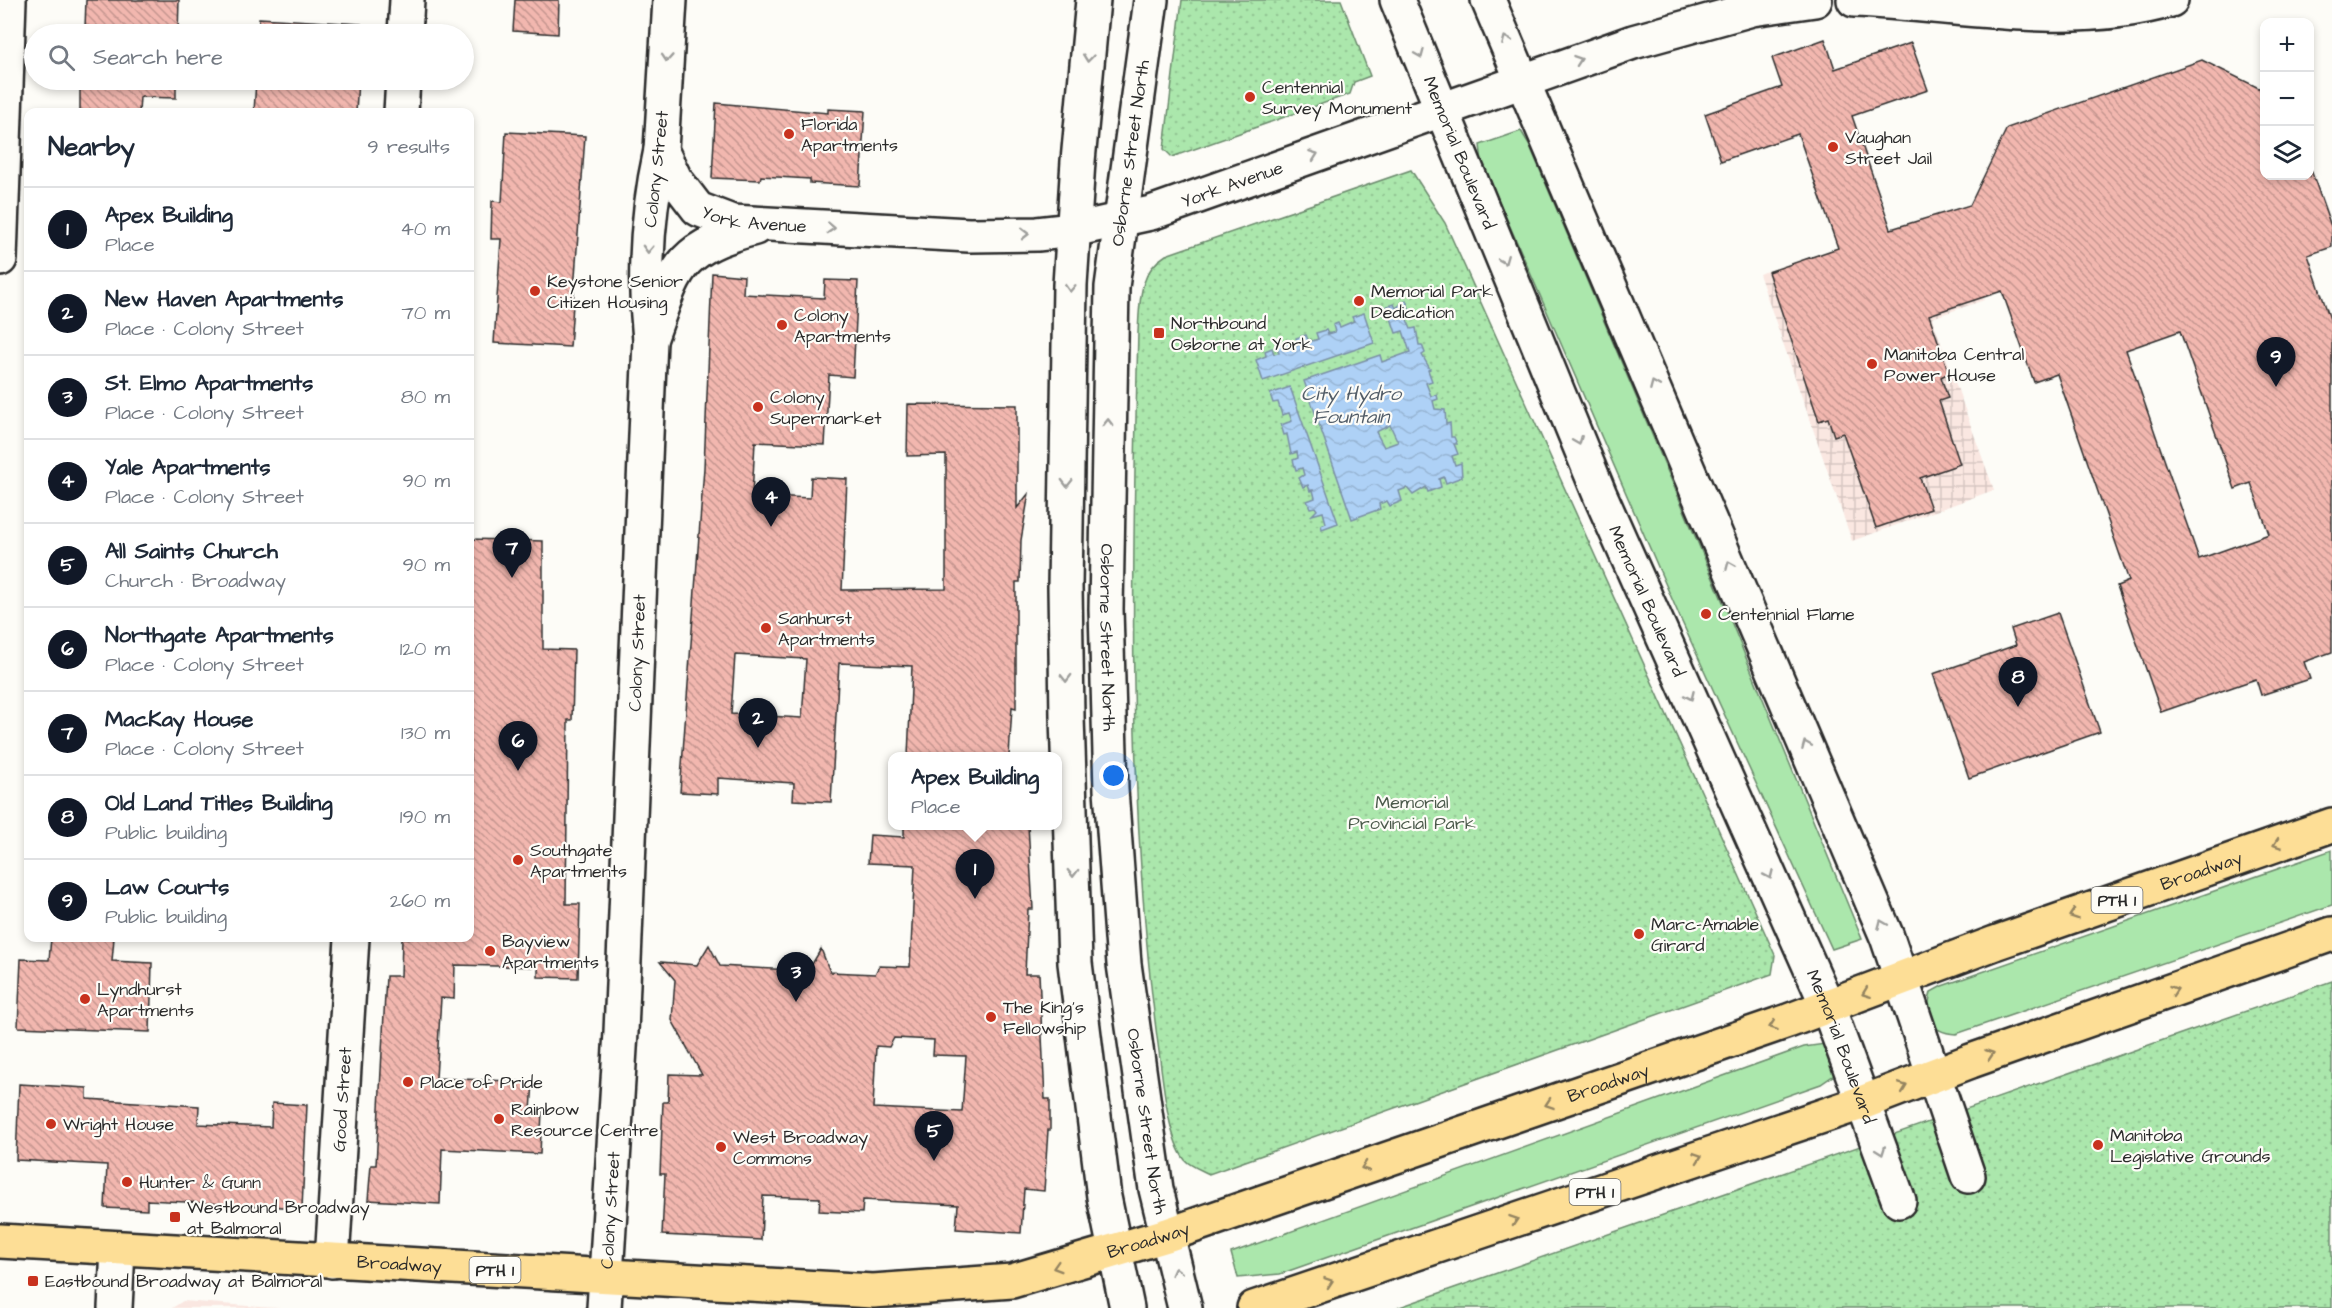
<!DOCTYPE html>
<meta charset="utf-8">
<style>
:root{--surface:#fff;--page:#f6f6f7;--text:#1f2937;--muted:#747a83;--line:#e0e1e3;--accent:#111827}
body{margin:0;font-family:"Architects Daughter",sans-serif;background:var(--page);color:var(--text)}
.controls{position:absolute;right:18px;top:18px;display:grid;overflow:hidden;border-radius:12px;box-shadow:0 3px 9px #0003}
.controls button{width:54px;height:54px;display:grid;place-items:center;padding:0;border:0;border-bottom:2px solid var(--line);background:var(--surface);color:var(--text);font:30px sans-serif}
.you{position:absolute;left:1114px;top:776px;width:21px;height:21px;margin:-15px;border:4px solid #fff;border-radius:50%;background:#1a73e8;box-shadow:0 0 0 9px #1a73e833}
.badge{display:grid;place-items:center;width:39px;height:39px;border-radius:50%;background:var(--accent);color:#fff;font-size:20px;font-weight:700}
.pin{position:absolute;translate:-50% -50px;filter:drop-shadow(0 2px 3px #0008)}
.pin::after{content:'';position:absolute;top:32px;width:21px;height:18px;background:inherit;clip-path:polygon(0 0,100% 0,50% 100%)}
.popup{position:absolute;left:888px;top:752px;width:174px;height:78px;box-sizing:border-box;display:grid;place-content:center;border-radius:12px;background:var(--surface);filter:drop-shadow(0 2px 4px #0005);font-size:20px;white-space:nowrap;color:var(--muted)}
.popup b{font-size:22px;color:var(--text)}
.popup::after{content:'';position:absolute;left:50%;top:100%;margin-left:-12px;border:12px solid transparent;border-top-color:var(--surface)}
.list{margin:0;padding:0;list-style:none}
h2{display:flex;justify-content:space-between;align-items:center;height:78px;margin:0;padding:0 24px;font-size:26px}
h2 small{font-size:20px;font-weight:400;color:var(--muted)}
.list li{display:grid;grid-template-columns:39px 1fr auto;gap:18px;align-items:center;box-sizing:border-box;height:84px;padding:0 24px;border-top:2px solid var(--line)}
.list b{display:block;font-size:22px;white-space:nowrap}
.list p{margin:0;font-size:20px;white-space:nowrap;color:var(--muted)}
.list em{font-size:20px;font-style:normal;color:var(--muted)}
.icon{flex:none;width:33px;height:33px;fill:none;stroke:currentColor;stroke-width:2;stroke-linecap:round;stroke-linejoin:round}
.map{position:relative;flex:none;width:2332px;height:1308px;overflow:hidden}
.search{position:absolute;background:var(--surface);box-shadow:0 3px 9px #0003;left:24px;top:24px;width:450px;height:66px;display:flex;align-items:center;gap:15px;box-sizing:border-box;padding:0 21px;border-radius:33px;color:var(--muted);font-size:22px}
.panel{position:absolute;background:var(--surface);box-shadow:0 3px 9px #0003;left:24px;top:108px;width:450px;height:834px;border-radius:12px}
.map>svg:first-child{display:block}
</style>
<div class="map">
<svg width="2332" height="1308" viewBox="0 0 2332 1308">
<defs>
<pattern id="industrial-grid" width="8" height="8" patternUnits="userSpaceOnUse" patternTransform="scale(1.5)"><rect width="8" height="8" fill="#fae7e1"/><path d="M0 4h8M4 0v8" fill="none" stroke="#d6c6c1"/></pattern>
<pattern id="park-dots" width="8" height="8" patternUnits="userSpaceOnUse" patternTransform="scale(1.5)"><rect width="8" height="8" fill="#abe7ac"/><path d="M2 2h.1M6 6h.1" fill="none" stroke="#93c694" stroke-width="1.8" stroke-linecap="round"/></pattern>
<pattern id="water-waves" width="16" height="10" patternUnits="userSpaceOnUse" patternTransform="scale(1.5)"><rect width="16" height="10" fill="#aed1f6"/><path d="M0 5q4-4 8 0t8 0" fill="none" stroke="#96b4d3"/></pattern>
<pattern id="building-back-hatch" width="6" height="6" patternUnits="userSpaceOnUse" patternTransform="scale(1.5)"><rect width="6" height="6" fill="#f2b7af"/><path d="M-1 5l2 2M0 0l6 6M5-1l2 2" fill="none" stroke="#c4958f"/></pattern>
</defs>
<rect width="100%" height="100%" fill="#fdfcf7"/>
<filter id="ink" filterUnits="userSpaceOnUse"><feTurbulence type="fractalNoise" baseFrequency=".0167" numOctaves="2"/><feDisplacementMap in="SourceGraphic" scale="12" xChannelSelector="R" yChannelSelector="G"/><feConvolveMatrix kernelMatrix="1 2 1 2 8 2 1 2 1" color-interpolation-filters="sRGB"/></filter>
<g filter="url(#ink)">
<polygon fill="#fae7e1" points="183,1301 261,1307 281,1308 172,1308"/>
<polygon fill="url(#industrial-grid)" points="1954,210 1984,300 1932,318 1994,490 1852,541 1759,274"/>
<g fill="#abe7ac" stroke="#6b896c" stroke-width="1.5">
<polygon points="1521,131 1529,144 1723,602 1862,939 1832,949 1682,622 1482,162 1480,145"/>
<path d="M2332 850V905L1956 1034C1928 1032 1925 1017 1931 992L1942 986Z"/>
<polygon points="1825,1044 1835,1058 1834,1075 1821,1084 1280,1274 1238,1278 1231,1253 1804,1047"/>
</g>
<g fill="url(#park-dots)" stroke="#6b896c" stroke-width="1.5">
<polygon points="1182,0 1341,0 1370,76 1354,82 1350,94 1172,157 1164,149"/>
<path d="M1411 170 1445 223 1775 955 1772 974 1209 1174C1202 1170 1190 1166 1185 1160 1166 1136 1162 1069 1157 1037 1127 804 1132 567 1138 332 1140 302 1138 272 1166 255Z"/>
<polygon points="2332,981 2332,1308 1397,1308"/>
</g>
<g fill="url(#water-waves)" stroke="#7a8fa5" stroke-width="1.5" fill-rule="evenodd">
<path d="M1406 300 1411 313 1405 315 1411 329 1416 328 1419 345H1422L1425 353 1422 355 1430 369 1428 370 1432 381 1426 383 1431 396 1437 395 1438 399 1433 401 1435 409 1445 410 1446 424 1450 423 1451 437H1454L1457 444H1454L1458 454 1452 456 1455 465 1461 463 1462 477 1446 483 1444 477 1439 479 1441 487 1428 492 1426 487 1413 495 1407 488 1399 491 1402 501 1390 506 1387 501 1379 504 1380 509 1352 519 1304 381 1380 355 1382 362 1410 352 1403 331 1396 333 1387 306 1394 304 1396 308ZM1390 425 1398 442 1384 447 1376 432Z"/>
<polygon points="1364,313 1374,343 1263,381 1256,360 1266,356 1265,351 1272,348 1274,354 1279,353 1276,345 1283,342 1284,345 1291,342 1293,347 1298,345 1296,338 1306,335 1309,342 1318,339 1316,333 1326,330 1328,334 1335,332 1333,325 1338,323 1340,327 1354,321 1352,317"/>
<polygon points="1290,387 1338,523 1322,529 1321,525 1326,523 1323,512 1312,515 1317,510 1315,507 1310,508 1307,501 1315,498 1313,490 1310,491 1308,485 1303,487 1299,478 1304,475 1302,468 1296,470 1293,460 1298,458 1297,452 1291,454 1287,434 1284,435 1281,425 1292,421 1289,413 1282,415 1278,402 1273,403 1270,394"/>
</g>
<g fill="url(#building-back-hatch)" stroke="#2b2b2b" stroke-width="1.5" fill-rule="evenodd">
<polygon points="86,0 179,0 178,34 116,34 116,29 85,28"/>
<polygon points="515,0 559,0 558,34 513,31"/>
<polygon points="259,18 361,24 360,34 258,34"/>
<path d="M1825 39 1835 69 1911 43 1928 90 1852 116 1891 229 1970 205 2007 128 2202 60 2265 91V176H2310V167L2332 229V247L2308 255 2332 325V652L2304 662 2310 679 2261 695 2256 679 2161 712 2117 586 2129 581 2057 374 2034 382 2002 291 1929 315 1949 373 1941 377 1948 398 1939 401 1960 464 1920 478 1931 509 1876 528 1843 433 1834 436 1828 418 1819 421 1768 272 1838 248 1798 134 1721 161 1705 114 1782 87 1772 58ZM2180 331 2235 489 2251 483 2269 534 2199 559 2126 350Z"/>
<polygon points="80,80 176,80 176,98 140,97 139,112 80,112"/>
<polygon points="256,80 358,80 356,112 254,112"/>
<polygon points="716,103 828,113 828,109 865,111 860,186 810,183 810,179 761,176 760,180 712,178"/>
<polygon points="506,132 585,136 570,347 494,343 501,239 491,239 492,201 502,202"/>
<path d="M712 273 744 276 743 294 824 298 825 280 858 281 853 377 829 375 825 445 755 442 752 495 810 498 811 477 847 479 842 590 946 589V455L907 456 908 404 1017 405V508L1029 493 1021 540 1020 582H1016V708L1012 707 1009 756H908L912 666 839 663 831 802 793 800 794 783 718 778V794L680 792 704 468ZM735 655 806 659 802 718 731 714Z"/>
<polygon points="470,539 543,541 543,649 574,650 572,720 568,720 566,904 580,904 578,978 538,977 538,967 455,965 454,999 441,998 436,1078 533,1082 531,1111 542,1111 540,1154 442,1149 440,1204 368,1200 371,1165 376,1165 386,976 401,976 402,938 470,938"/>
<polygon points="2058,613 2100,732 1969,778 1933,674 2016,645 2011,629"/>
<path d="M904 825H1028L1033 909H1028L1025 974H1039L1045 1099H1050V1130H1048L1044 1191 1024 1189 1021 1233 956 1229 958 1205 863 1200 862 1213 819 1211 820 1198 763 1196 761 1240 662 1235 665 1174H660L663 1102H668L669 1074 702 1075 672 1020 675 980 660 962 697 965 709 945 720 966 808 971 821 949 830 972 875 974 879 966 910 967 915 865 868 863 870 835 904 837ZM894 1038 934 1040 933 1055 966 1056 962 1112 873 1108 876 1046 889 1047Z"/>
<polygon points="51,938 114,938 112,961 152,963 150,1032 18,1027 21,959 49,960"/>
<polygon points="19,1084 87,1088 87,1099 199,1106 198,1124 271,1127 272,1103 307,1105 302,1208 147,1200 147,1210 105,1208 107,1165 16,1160"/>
</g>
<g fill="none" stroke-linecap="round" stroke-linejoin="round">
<g stroke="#2b2b2b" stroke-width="38">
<g id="street">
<polyline points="405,34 407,0"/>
<polyline points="401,112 403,80"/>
<polyline points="0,259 9,0"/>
<path id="s1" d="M332 1261 352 938"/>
<polyline points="115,1308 118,1250"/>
<path id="s2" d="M604 1308 621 1032 650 340C643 277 647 213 661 150"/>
</g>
</g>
<g stroke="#2b2b2b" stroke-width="38">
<g id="secondary">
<path id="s3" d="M670 0 661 150 675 179 698 209 732 222 969 235 1037 234 1073 230 1151 213 1633 42 1752 9 1815 0"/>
<polyline points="1093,0 1078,161 1070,285 1065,587 1067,717 1075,963 1104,1197 1127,1308"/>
<path id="s4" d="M1151 0 1112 287 1106 609 1111 790 1124 964 1156 1189 1185 1308"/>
<path id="s5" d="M1397 0 1600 495 1828 1007 1899 1201"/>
<polyline points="1488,0 1887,937 1968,1176"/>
<path d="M1854 0C1958 4 2069 30 2171 0"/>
<path d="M650 340C676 268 676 249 755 228"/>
</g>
</g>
<g stroke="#2b2b2b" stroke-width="38">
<g id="highway">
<path id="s6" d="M0 1241 873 1291 1012 1281 1167 1235 1788 1021 1995 943 2332 825"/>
<polyline points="1254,1308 1864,1102 1971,1061 2332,934"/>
</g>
</g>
<use href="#street" stroke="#fdfcf7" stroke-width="33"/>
<use href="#secondary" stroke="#fdfcf7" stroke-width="33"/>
<use href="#highway" stroke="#fdde96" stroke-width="33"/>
</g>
<defs><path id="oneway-chevron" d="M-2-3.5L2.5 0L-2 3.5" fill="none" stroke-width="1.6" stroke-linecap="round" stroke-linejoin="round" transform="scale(1.5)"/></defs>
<g stroke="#9e9e9b">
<use href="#oneway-chevron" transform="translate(1506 40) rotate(-113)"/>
<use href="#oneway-chevron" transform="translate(1420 54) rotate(67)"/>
<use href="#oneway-chevron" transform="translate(667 58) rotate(94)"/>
<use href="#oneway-chevron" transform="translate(1088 58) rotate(96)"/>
<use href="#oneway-chevron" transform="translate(1578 60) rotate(-19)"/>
<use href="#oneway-chevron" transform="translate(1314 155) rotate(-20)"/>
<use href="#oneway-chevron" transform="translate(831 228) rotate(3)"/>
<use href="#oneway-chevron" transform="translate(1025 234)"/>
<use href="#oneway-chevron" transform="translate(648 249) rotate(92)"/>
<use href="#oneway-chevron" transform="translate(1504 260) rotate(68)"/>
<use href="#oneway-chevron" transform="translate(1070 288) rotate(92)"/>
<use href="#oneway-chevron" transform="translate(1654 385) rotate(-113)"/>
<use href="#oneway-chevron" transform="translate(1108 423) rotate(-89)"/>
<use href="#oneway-chevron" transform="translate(1578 441) rotate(68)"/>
<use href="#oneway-chevron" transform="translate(1067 483) rotate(91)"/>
<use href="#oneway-chevron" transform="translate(1730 565) rotate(-113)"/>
<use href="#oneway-chevron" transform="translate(1066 678) rotate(89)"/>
<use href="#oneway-chevron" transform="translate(1690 696) rotate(66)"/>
<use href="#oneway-chevron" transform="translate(1806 745) rotate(-113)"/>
<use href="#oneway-chevron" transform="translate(1073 873) rotate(89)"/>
<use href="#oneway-chevron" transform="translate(1769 875) rotate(66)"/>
<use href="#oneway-chevron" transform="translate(1882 924) rotate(-113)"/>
<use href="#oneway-chevron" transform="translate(1881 1151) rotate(70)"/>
<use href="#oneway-chevron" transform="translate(1176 1271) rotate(-104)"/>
</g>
<g stroke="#948460">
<use href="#oneway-chevron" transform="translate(2277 844) rotate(161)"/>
<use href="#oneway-chevron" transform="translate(2073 915) rotate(161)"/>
<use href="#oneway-chevron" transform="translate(2174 990) rotate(-19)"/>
<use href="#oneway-chevron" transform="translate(1866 993) rotate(159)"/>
<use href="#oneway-chevron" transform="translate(1773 1026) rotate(161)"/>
<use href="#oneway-chevron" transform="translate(1990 1054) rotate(-19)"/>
<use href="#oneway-chevron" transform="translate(1903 1087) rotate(-21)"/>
<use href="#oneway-chevron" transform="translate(1549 1104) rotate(161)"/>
<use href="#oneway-chevron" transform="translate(1698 1157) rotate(-19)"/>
<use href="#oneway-chevron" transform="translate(1365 1167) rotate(161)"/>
<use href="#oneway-chevron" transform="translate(1514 1220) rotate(-19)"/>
<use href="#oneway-chevron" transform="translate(1057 1267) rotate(163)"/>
<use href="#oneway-chevron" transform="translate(1329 1282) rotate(-19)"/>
</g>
</g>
<g fill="#c8321e" stroke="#fdfcf7" stroke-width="2">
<circle cx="1250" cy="97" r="6"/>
<circle cx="789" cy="134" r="6"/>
<circle cx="1833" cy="147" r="6"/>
<circle cx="535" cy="291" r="6"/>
<circle cx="1359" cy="301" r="6"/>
<circle cx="782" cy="325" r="6"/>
<rect x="1153" y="327" width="12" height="12" rx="3"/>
<circle cx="1872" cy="364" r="6"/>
<circle cx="758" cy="407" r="6"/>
<circle cx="1706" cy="614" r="6"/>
<circle cx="766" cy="628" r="6"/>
<circle cx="518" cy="860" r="6"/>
<circle cx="1639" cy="934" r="6"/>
<circle cx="490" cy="951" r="6"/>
<circle cx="85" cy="999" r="6"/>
<circle cx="991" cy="1017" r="6"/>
<circle cx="408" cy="1082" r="6"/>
<circle cx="499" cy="1119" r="6"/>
<circle cx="51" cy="1124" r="6"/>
<circle cx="2098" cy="1145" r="6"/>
<circle cx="721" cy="1147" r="6"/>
<circle cx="127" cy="1182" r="6"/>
<rect x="169" y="1211" width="12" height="12" rx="3"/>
<rect x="27" y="1275" width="12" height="12" rx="3"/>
</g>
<g text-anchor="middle" stroke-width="4.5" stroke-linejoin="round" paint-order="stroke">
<g fill="#fdfcf7" stroke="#6a6a68" stroke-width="1.5">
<rect x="2091.5" y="887" width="51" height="26" rx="4.5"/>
<rect x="1569.5" y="1179" width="51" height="26" rx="4.5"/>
<rect x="469.5" y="1257" width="51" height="26" rx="4.5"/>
</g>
<g font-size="16" font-weight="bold" fill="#2b2b2b">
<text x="2117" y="906">PTH 1</text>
<text x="1595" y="1198">PTH 1</text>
<text x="495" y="1276">PTH 1</text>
</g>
<g font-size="18" fill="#2b2b2b" stroke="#fdfcf7" text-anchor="start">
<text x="1262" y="93">Centennial<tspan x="1262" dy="21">Survey Monument</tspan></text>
<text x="801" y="130">Florida<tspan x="801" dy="21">Apartments</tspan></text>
<text x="1845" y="143">Vaughan<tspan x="1845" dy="21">Street Jail</tspan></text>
<text x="547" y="287">Keystone Senior<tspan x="547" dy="21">Citizen Housing</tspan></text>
<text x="1371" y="297">Memorial Park<tspan x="1371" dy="21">Dedication</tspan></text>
<text x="794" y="321">Colony<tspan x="794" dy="21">Apartments</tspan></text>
<text x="1171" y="329">Northbound<tspan x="1171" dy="21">Osborne at York</tspan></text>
<text x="1884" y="360">Manitoba Central<tspan x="1884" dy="21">Power House</tspan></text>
<text x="770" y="403">Colony<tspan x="770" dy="21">Supermarket</tspan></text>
<text x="1718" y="620">Centennial Flame</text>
<text x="778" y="624">Sanhurst<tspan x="778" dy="21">Apartments</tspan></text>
<text x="530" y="856">Southgate<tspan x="530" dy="21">Apartments</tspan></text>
<text x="1651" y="930">Marc-Amable<tspan x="1651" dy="21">Girard</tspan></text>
<text x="502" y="947">Bayview<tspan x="502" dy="21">Apartments</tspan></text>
<text x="97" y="995">Lyndhurst<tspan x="97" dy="21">Apartments</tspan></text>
<text x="1003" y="1013">The King's<tspan x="1003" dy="21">Fellowship</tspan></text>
<text x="420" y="1088">Place of Pride</text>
<text x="511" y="1115">Rainbow<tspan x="511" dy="21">Resource Centre</tspan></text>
<text x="63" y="1130">Wright House</text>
<text x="2110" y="1141">Manitoba<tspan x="2110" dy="21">Legislative Grounds</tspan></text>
<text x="733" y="1143">West Broadway<tspan x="733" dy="21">Commons</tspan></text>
<text x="139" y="1188">Hunter &amp; Gunn</text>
<text x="187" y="1213">Westbound Broadway<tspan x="187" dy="21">at Balmoral</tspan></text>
<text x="45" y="1287">Eastbound Broadway at Balmoral</text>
</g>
<g font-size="18" fill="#2b2b2b" stroke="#fdfcf7">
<text dy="6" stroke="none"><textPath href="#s5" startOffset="165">Memorial Boulevard</textPath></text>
<text transform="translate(1130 153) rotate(-82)" y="6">Osborne Street North</text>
<text transform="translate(656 169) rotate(-84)" y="6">Colony Street</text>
<text dy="6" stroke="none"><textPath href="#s3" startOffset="764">York Avenue</textPath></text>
<text dy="6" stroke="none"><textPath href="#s3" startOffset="278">York Avenue</textPath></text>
<text dy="6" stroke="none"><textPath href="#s5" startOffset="651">Memorial Boulevard</textPath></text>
<text dy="6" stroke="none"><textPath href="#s4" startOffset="640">Osborne Street North</textPath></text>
<text dy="6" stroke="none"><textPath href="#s2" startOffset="656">Colony Street</textPath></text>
<text dy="6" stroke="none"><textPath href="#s6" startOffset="2272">Broadway</textPath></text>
<text dy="6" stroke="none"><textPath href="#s5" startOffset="1137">Memorial Boulevard</textPath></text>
<text dy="6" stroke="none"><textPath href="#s6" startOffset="1642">Broadway</textPath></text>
<text dy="6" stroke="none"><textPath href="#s1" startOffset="162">Good Street</textPath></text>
<text dy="6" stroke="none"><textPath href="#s4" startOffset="1126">Osborne Street North</textPath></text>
<text dy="6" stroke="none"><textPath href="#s2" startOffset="98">Colony Street</textPath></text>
<text dy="6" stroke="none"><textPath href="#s6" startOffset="1156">Broadway</textPath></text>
<text dy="6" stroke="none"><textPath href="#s6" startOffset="400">Broadway</textPath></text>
</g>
<g font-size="18" fill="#4b5a4b" stroke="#fdfcf7">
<text x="1412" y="808">Memorial<tspan x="1412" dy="21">Provincial Park</tspan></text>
</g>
<g font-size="20" font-style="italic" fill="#525d68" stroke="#fdfcf7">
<text x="1351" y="400">City Hydro<tspan x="1351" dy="23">Fountain</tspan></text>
</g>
</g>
</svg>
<div class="controls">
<button>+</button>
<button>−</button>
<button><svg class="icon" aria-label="layers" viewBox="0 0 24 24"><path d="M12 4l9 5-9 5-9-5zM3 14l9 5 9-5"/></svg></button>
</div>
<div class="you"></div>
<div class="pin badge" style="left:975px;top:899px">1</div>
<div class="popup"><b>Apex Building</b>Place</div>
<div class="pin badge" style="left:758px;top:748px">2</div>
<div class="pin badge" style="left:796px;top:1002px">3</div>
<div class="pin badge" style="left:771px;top:527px">4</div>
<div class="pin badge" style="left:934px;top:1161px">5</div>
<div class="pin badge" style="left:518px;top:771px">6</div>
<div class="pin badge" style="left:512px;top:578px">7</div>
<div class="pin badge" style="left:2018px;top:707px">8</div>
<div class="pin badge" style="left:2276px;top:387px">9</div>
<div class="search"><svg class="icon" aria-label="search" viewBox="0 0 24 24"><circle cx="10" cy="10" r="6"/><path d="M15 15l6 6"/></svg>Search here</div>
<section class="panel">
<h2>Nearby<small>9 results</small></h2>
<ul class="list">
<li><span class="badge">1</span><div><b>Apex Building</b><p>Place</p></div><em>40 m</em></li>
<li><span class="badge">2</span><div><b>New Haven Apartments</b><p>Place · Colony Street</p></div><em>70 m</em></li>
<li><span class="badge">3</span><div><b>St. Elmo Apartments</b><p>Place · Colony Street</p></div><em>80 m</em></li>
<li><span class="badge">4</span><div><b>Yale Apartments</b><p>Place · Colony Street</p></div><em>90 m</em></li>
<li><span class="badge">5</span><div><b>All Saints Church</b><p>Church · Broadway</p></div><em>90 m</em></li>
<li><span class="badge">6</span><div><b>Northgate Apartments</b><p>Place · Colony Street</p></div><em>120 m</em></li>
<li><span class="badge">7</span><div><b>MacKay House</b><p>Place · Colony Street</p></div><em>130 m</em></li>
<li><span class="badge">8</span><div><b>Old Land Titles Building</b><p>Public building</p></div><em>190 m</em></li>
<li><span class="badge">9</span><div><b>Law Courts</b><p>Public building</p></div><em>260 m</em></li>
</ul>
</section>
</div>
